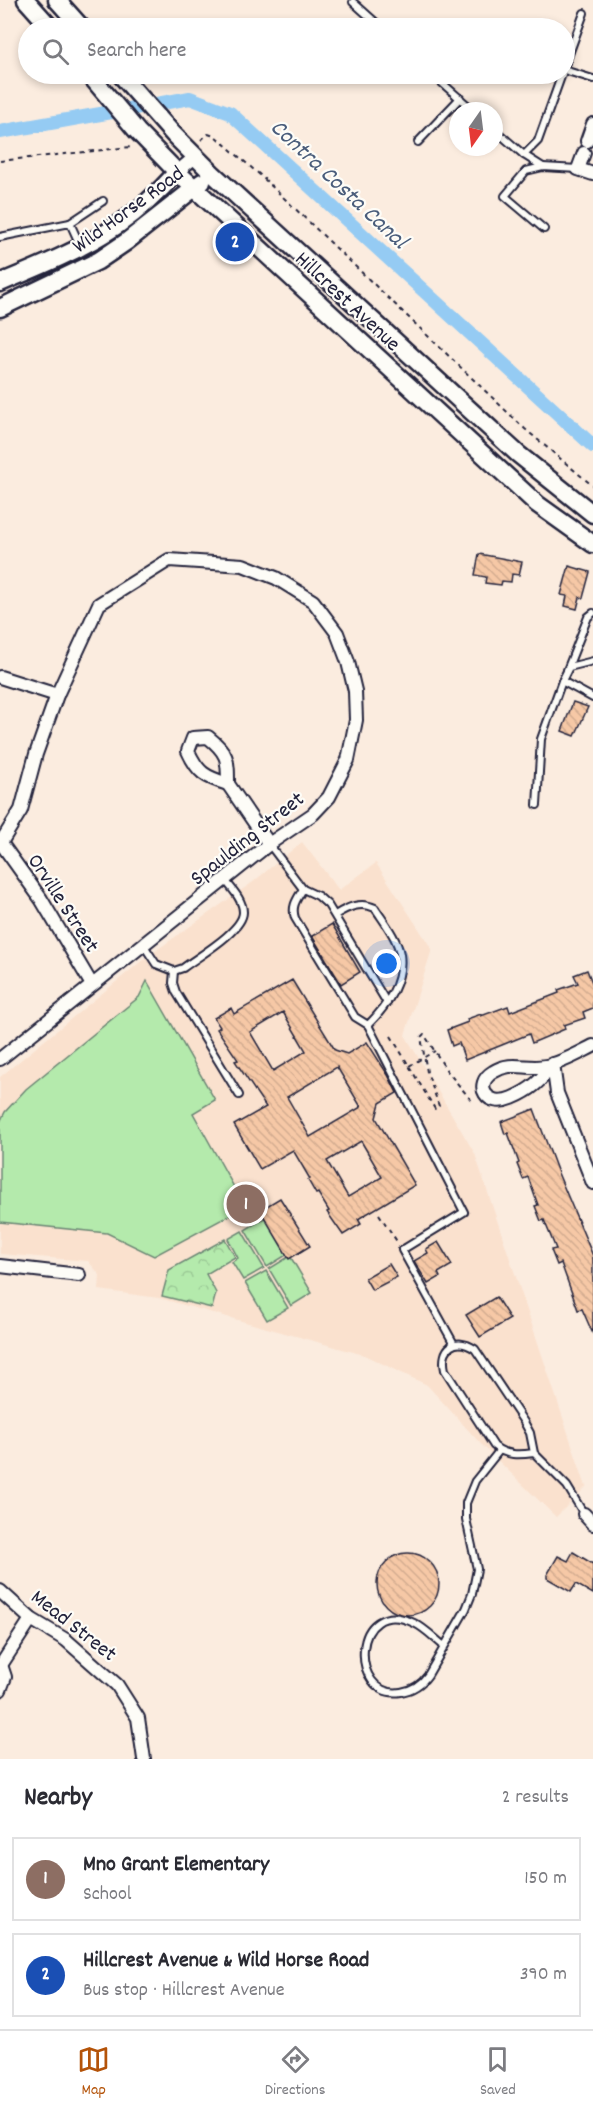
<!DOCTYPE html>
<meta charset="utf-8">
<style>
:root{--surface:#fff;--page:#f2f2f3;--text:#2b2b33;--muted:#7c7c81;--line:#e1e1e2;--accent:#b45309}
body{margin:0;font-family:Dekko,sans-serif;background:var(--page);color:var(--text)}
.compass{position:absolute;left:449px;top:102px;width:54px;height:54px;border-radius:50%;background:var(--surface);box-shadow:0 3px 9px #0003;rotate:194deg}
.you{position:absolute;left:387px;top:964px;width:21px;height:21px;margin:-15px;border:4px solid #fff;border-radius:50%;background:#1a73e8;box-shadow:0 0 0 9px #1a73e833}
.badge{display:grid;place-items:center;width:39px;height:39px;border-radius:50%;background:var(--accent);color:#fff;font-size:20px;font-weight:700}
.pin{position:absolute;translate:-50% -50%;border:3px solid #fff;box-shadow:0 2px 6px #0006}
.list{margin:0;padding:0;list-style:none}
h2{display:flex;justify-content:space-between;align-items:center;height:78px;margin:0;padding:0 24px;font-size:26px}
h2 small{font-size:20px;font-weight:400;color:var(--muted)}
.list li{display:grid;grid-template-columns:39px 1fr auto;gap:18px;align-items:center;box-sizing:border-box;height:84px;margin:0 12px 12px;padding:0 12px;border:2px solid var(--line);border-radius:0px}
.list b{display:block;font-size:22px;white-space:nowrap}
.list p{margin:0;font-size:20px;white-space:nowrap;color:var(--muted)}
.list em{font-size:20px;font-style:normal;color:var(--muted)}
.icon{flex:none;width:33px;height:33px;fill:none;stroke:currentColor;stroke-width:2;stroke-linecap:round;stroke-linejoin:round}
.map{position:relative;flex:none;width:593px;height:1759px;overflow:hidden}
.search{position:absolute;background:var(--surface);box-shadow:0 3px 9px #0003;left:18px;right:18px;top:18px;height:66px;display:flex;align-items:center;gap:15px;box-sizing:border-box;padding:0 21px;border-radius:33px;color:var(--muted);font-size:22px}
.sheet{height:270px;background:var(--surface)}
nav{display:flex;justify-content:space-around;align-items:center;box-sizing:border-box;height:84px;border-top:2px solid var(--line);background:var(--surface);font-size:16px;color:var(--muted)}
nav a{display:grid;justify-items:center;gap:3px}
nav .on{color:var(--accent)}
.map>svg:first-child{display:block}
</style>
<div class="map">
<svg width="593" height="1759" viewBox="0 0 593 1759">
<defs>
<pattern id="park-crowns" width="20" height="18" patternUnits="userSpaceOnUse" patternTransform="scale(1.5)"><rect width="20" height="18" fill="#b4eaac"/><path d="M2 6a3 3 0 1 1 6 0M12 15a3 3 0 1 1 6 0" fill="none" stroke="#9ac895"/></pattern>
<pattern id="building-back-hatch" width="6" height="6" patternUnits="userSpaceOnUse" patternTransform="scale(1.5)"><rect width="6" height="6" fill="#f6c8a6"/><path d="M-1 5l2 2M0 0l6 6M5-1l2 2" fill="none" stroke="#d3ac90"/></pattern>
</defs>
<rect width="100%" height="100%" fill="#fbecdf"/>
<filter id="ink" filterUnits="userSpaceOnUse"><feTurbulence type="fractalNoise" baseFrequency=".0167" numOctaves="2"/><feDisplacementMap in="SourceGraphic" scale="12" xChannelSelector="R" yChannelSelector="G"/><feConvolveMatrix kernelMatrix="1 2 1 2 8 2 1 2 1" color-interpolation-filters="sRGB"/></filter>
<g filter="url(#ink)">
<polygon fill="#fae1ce" points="302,842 339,890 376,863 432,949 405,1035 475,1154 586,1487 556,1517 480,1443 427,1385 364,1355 159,1298 99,1290 100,1275 88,1261 0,1254 0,1077 144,959 253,882"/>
<polygon fill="url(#park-crowns)" stroke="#6b8674" stroke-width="1.5" points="225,1239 235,1257 206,1274 216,1293 212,1308 162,1296 169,1270"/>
<g fill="#b4eaac" stroke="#6b8674" stroke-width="1.5">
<polygon points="147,981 215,1100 193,1113 245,1207 154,1256 107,1233 0,1222 0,1122 5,1112 26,1089 139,997"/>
<polygon points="266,1217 288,1254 267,1267 245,1230"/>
<polygon points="242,1231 264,1268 243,1280 232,1262 238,1258 228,1239"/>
<polygon points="290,1256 312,1293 291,1306 269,1269"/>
<polygon points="266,1271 288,1308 267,1320 245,1283"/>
</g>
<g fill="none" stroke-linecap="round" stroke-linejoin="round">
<polyline stroke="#95cbf3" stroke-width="14" points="0,132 190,98 230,113 593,446"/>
</g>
<g fill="url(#building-back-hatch)" stroke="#22223b" stroke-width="1.5" fill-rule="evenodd">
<polygon points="479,554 522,562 519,575 512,574 511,582 502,581 501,585 485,583 486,577 475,575"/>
<polygon points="569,566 590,572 583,598 580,597 577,609 565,606 567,596 561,595"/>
<polygon points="573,702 588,707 575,736 562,731"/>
<polygon points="332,924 360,972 341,984 312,936"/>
<polygon points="587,970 593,985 593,1008 583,1012 585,1018 564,1025 565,1029 532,1043 529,1034 465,1060 459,1043 452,1046 447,1030 468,1022 467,1019 481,1014 481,1016 508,1006 510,1012 559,993 558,990 578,983 574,975"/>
<path d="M292 980 335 1050 347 1054 367 1042 388 1075 397 1093 380 1103 376 1118 415 1185 358 1219 361 1224 343 1235 327 1212 329 1211 318 1193 316 1194 308 1180 310 1179 293 1150 260 1169 234 1125 266 1107 235 1061 238 1060 217 1029 220 1027 214 1018 231 1008 234 1014ZM283 1012 306 1051 273 1071 250 1032ZM337 1067 361 1107 310 1137 287 1097ZM361 1141 382 1177 348 1197 327 1161Z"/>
<polygon points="534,1109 558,1173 593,1256 593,1334 582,1309 578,1310 561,1263 557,1265 551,1250 556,1249 544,1220 541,1221 535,1206 538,1205 528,1177 523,1179 517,1164 519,1163 508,1133 505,1134 501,1122"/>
<polygon points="280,1198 310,1246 289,1259 260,1210"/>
<polygon points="438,1242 452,1265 438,1273 440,1277 428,1284 414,1261 428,1253 426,1249"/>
<polygon points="389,1264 397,1277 372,1290 365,1278"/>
<polygon points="496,1297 510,1319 480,1337 466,1315"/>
<polygon points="573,1552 593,1564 593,1594 576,1584 571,1592 547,1578 547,1575 558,1556 568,1561"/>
<circle cx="408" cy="1584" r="31"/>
</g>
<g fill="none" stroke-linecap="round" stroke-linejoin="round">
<g stroke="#22223b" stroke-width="10">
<g id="lane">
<polyline points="353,2 382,28"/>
<polyline points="564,68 584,13"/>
<polyline points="564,70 593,79"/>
<polyline points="432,74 474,111"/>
<polyline points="494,129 524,155 543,167"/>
<polyline points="418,142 460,98"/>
<polyline points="524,155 538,141 562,74"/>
<polyline points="70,223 103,201"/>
<polyline points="544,229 505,196 526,171 543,167 578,169"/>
<polyline points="0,237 70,223 80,245"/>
<polyline points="567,670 588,617 593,613"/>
<polyline points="562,681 569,667 593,661"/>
<polyline points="537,805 541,739 562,681 593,698"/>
<polyline points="269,844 303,889 318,896 328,905 387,1003"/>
<path d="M303 889C297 899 291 906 295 918L355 1017 368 1025C387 1006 404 982 400 954 397 938 384 922 375 908 361 901 348 907 335 915"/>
<path d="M143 944 156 964 174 971 183 968C197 957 243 931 243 912 243 900 232 889 225 880"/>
<polyline points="174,971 173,983 176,992 239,1095"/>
<polyline points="368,1025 464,1212 402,1250 454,1344"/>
<path d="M534 1453C519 1455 506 1456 494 1446L445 1370C440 1348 455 1336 475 1349L524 1422 530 1433 534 1453 567 1486 584 1514"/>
<path d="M444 1646C434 1638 425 1628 414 1623 351 1593 348 1700 401 1692 413 1690 421 1685 428 1675L466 1609 472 1594 477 1569 466 1519V1503L475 1481 499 1451"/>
</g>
</g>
<g stroke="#22223b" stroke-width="16">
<g id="street">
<polyline points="587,141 593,124"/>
<polyline points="584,153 578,169 593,174"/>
<polyline points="177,172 195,157"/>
<polyline points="0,677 57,695"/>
<path d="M208 737C228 753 228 759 228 784 205 777 198 773 188 751L193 738Z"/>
<polyline points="228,784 269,844"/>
<polyline points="1,843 41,899 92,985"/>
<polyline points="0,844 21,810 36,754 57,695 99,604 169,560 243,565 276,578 313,601 337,633 348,662 355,691 356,720 348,760 329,797 313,814 269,844 0,1059"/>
<path d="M553 1064C541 1081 531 1090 512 1098 486 1109 473 1084 493 1072 512 1060 526 1070 546 1066 562 1063 579 1053 593 1046"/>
<polyline points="553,1064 557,1093 593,1183"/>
<polyline points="0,1266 79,1275"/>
<polyline points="584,1514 593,1524"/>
<polyline points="0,1591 31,1619 66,1640 117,1685 138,1718 144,1759"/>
<polyline points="1,1665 31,1619"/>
<polyline points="0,1690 5,1677 1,1665"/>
</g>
</g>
<g stroke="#22223b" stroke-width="21">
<g id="secondary">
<polyline points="26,0 51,28"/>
<polyline points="57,0 82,28"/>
<polyline points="89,74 137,131 177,172 537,504 593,544"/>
<polyline points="120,74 174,135 212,173 518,454 593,514"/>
<path d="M0 283C39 267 83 249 118 225 140 210 159 192 177 172"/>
<polyline points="0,308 98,261 126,242 202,182"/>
</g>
</g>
<g stroke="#22223b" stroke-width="2" stroke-dasharray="4.5 4.5" stroke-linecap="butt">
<polyline points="201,140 208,134 215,136 260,175 525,429 593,486"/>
<polyline points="0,161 131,147"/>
<polyline points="391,1036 435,1109 439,1106 427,1072 421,1037 424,1034 447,1071 472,1101 475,1100"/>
<polyline points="409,1066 435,1051"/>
<polyline points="379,1214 398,1243"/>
</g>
<use href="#lane" stroke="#fdfcf7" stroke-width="6"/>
<use href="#street" stroke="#fdfcf7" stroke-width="12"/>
<use href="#secondary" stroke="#fdfcf7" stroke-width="16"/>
</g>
</g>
<g text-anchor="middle" stroke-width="4.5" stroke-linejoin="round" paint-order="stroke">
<g font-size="22" fill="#22223b" stroke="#fdfcf7">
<text transform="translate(127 208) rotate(-36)" y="8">Wild Horse Road</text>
<text transform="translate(349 300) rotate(43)" y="8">Hillcrest Avenue</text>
<text transform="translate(246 837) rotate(-38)" y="8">Spaulding Street</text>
<text transform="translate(65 902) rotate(57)" y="8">Orville Street</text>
<text transform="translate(75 1624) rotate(38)" y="8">Mead Street</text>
</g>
<g font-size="24" font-style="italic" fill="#4a5d7b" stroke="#fdfcf7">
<text transform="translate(340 183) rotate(43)" y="8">Contra Costa Canal</text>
</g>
</g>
</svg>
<svg class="compass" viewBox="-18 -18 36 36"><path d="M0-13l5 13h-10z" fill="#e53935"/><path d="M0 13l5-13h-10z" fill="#7c7c81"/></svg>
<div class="you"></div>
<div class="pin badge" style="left:246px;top:1204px;background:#8d6e63">1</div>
<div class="pin badge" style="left:235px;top:242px;background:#1a4fb4">2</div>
<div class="search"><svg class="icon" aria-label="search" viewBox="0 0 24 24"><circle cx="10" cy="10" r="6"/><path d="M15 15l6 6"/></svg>Search here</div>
</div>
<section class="sheet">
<h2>Nearby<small>2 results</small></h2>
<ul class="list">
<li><span class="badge" style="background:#8d6e63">1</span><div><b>Mno Grant Elementary</b><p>School</p></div><em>150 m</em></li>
<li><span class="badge" style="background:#1a4fb4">2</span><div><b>Hillcrest Avenue &amp; Wild Horse Road</b><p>Bus stop · Hillcrest Avenue</p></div><em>390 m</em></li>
</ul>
</section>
<nav>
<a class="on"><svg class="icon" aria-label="map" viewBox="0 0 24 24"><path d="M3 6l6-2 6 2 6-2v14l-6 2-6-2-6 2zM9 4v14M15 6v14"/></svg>Map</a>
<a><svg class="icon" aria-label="directions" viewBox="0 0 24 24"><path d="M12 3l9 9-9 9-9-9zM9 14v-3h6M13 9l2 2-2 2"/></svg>Directions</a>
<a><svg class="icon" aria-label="saved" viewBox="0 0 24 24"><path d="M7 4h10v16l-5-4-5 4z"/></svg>Saved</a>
</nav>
